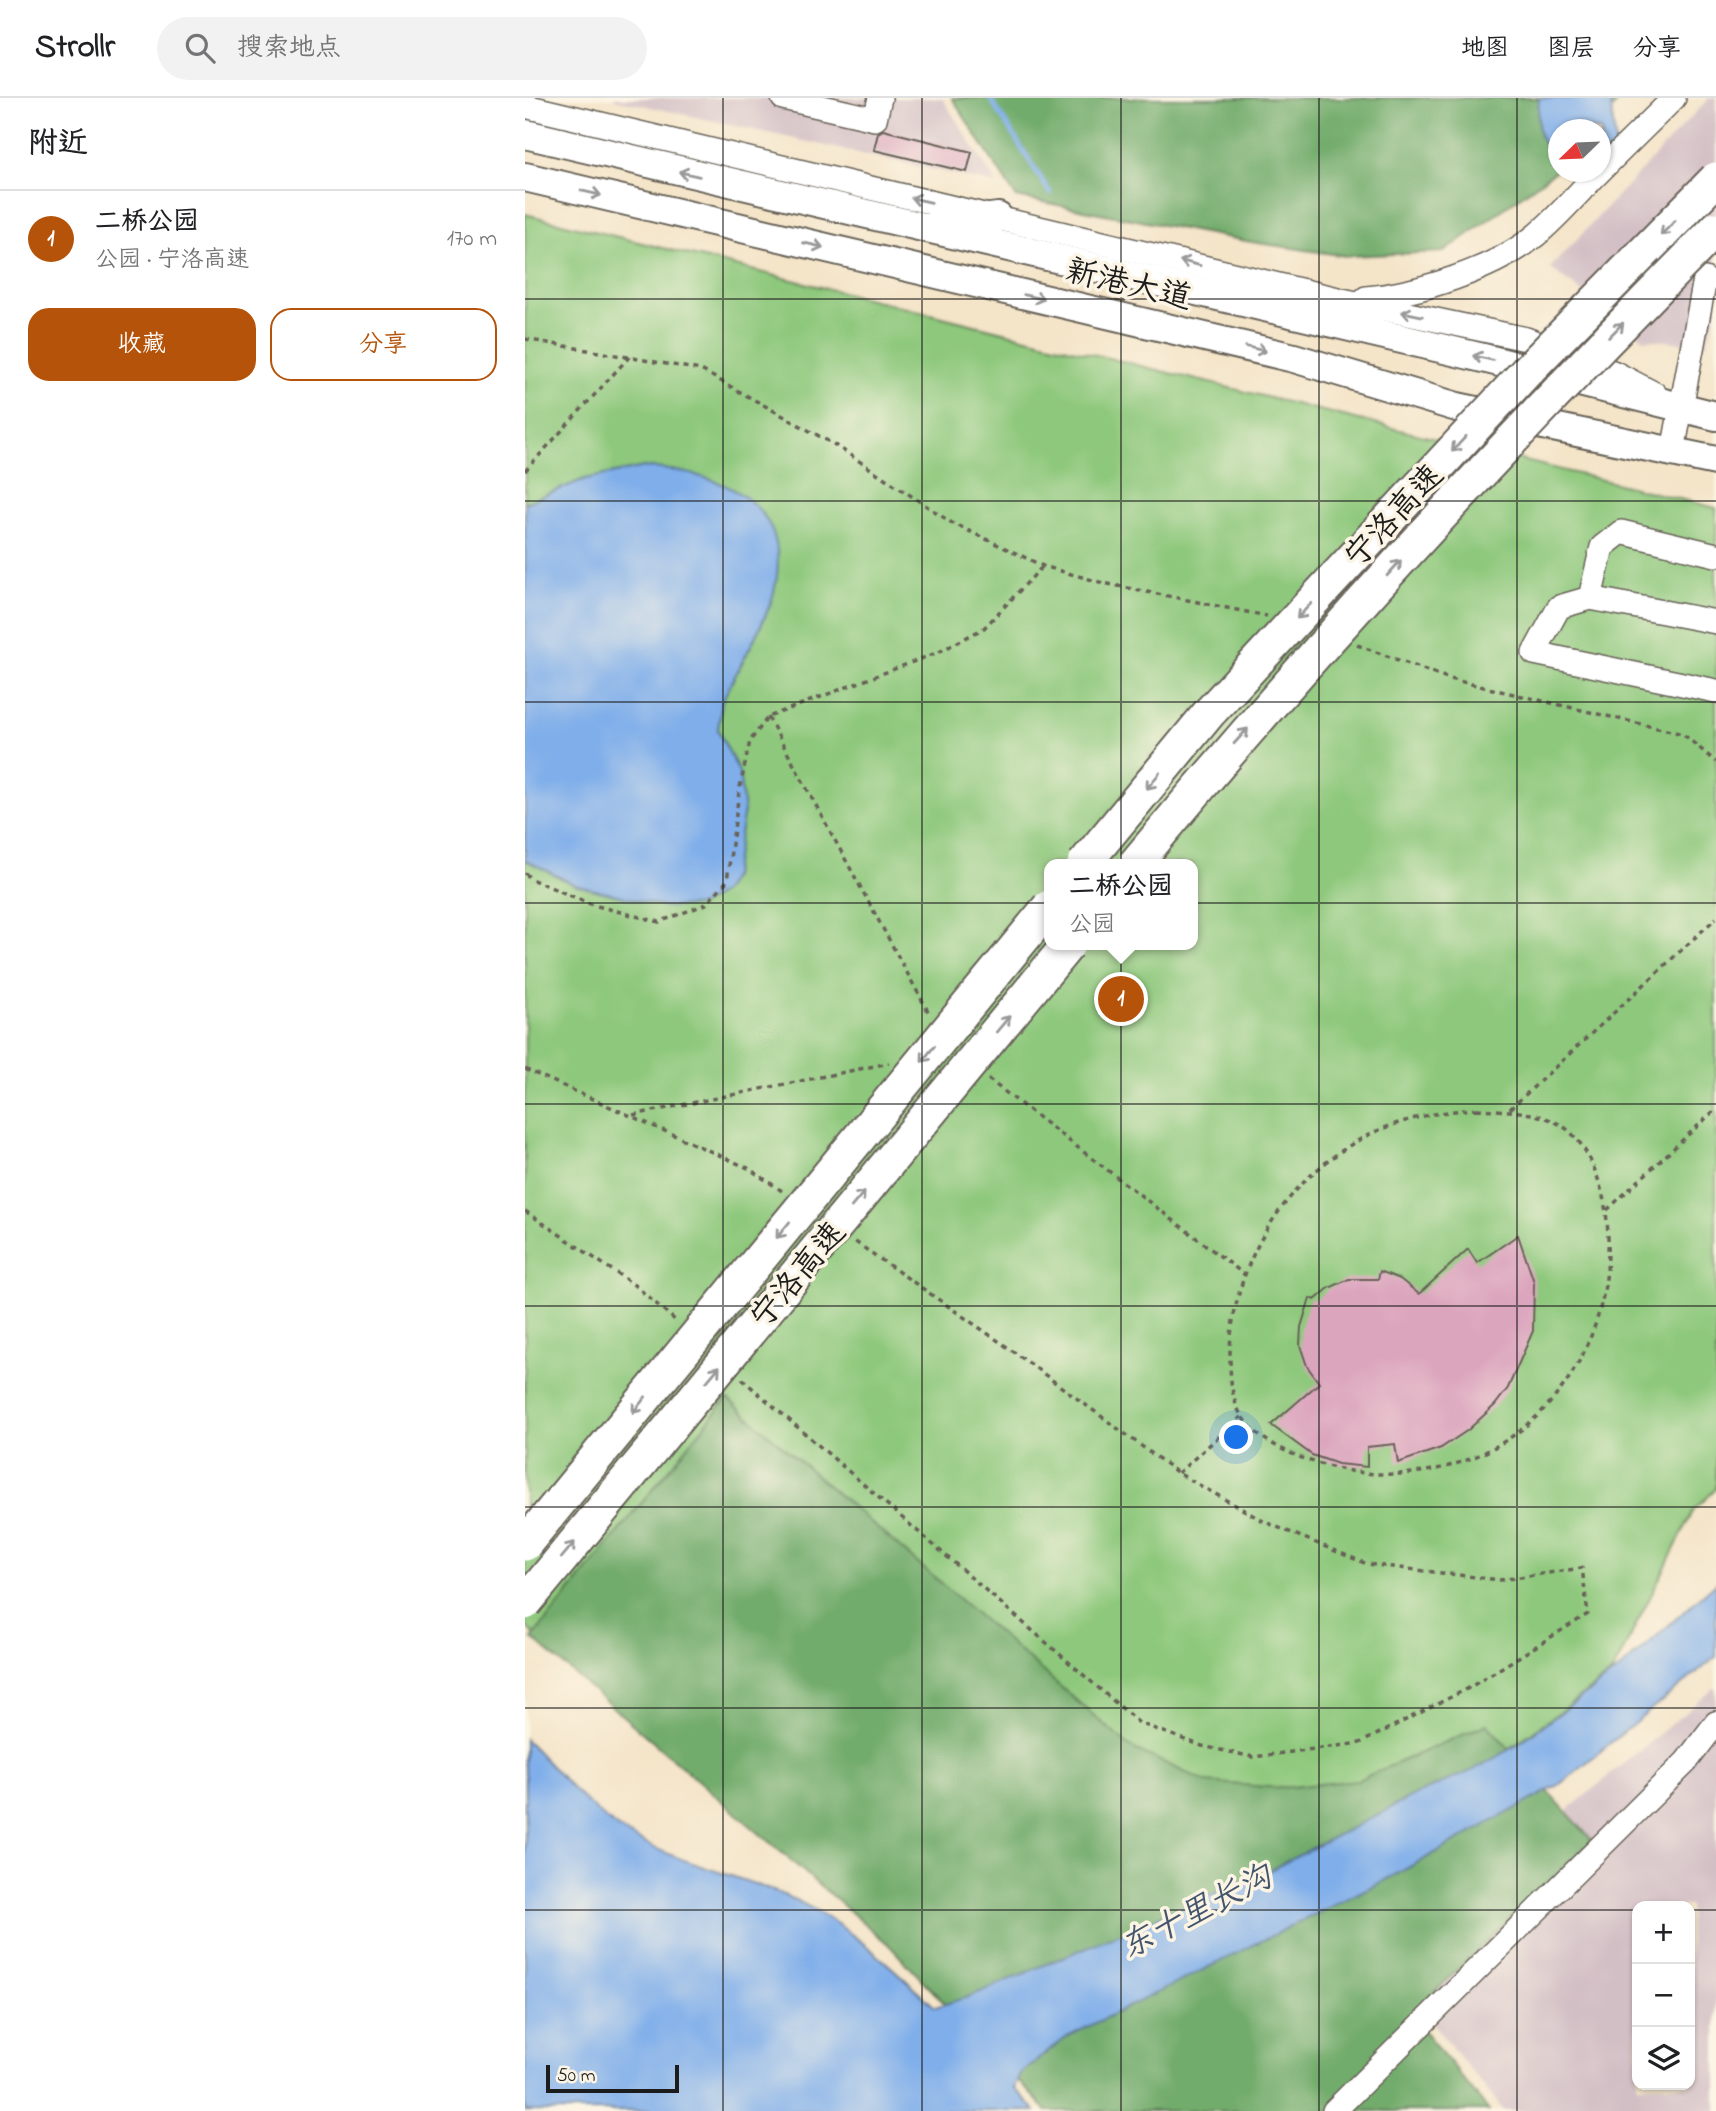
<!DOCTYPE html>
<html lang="zh">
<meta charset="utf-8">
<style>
:root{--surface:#fff;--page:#f2f2f2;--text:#202124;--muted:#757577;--line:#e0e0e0;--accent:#b45309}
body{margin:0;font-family:"Indie Flower","LXGW WenKai TC",sans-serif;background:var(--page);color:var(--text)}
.controls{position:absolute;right:21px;bottom:21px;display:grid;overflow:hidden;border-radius:14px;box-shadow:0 2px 5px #0004}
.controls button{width:63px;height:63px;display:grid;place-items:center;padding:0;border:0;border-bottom:2px solid var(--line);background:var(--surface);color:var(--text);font:35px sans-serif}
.compass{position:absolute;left:1023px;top:21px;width:63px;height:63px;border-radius:50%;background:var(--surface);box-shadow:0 2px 5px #0004;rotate:247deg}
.scale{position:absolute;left:21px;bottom:18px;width:133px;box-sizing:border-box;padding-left:7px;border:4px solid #1c1c1c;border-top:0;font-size:19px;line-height:24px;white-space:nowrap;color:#1c1c1c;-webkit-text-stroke:5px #fcf5e5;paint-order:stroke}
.you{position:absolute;left:712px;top:1340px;width:24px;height:24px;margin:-18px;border:5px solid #fff;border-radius:50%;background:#1a73e8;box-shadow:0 0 0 10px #1a73e833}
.badge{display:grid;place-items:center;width:46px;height:46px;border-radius:50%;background:var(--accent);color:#fff;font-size:23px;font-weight:700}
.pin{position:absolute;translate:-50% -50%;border:4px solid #fff;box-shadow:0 2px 7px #0006}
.popup{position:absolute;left:519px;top:761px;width:154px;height:91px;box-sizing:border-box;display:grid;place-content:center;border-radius:14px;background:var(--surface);filter:drop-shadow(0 2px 5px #0005);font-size:23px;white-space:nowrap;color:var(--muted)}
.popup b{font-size:26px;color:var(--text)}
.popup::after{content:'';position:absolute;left:50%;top:100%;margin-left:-14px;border:14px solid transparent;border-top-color:var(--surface)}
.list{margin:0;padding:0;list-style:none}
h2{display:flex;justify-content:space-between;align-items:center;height:91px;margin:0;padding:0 28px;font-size:30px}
h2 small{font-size:23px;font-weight:400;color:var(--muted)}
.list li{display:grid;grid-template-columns:46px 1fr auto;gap:21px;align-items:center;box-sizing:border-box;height:98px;padding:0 28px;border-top:2px solid var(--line)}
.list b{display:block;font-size:26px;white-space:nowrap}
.list p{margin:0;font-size:23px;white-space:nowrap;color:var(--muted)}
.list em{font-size:23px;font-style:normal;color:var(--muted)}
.actions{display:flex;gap:14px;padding:21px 28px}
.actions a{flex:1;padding:16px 0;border:2px solid var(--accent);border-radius:21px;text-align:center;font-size:24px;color:var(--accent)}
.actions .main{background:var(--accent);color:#fff}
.icon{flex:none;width:38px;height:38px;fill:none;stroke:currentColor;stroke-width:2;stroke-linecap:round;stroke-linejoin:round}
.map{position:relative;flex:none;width:1191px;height:2013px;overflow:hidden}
header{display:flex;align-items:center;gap:42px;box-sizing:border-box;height:98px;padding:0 35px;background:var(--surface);border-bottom:2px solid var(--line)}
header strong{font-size:33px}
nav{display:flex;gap:38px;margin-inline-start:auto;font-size:24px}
.search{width:490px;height:63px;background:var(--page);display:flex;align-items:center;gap:18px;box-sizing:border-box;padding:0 24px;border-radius:38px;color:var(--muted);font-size:26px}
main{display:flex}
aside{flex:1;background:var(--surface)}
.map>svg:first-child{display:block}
</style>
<header>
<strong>Strollr</strong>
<div class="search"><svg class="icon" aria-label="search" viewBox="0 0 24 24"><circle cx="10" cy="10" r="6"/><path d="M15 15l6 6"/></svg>搜索地点</div>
<nav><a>地图</a><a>图层</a><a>分享</a></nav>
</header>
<main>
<aside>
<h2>附近<small></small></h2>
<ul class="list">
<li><span class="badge">1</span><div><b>二桥公园</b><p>公园 · 宁洛高速</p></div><em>170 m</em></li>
</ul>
<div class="actions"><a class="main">收藏</a><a>分享</a></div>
</aside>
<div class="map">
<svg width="1191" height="2013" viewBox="0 0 1191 2013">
<rect width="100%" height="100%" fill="#fcf5e5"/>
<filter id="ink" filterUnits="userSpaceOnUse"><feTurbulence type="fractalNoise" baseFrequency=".0143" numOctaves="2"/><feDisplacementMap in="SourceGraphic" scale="14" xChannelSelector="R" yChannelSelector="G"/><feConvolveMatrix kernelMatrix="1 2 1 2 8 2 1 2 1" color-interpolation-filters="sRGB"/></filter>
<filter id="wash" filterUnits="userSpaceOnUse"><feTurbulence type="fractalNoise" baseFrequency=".00686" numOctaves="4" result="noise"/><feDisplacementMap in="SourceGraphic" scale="28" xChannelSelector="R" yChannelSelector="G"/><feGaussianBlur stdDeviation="1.57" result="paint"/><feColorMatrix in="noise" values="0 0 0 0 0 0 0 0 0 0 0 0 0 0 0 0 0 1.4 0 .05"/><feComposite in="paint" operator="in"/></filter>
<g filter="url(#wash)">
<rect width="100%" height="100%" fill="#f4e4c8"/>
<g fill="#d2bec5" fill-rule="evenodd">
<polygon points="85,0 417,0 472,86"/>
<polygon points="1184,0 1191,0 1191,217 1181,247 1119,241 1025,170"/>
<path d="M1191 1589V2013H979L858 1865ZM1112 1808H1165V1987H1112Z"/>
</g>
<path fill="#8dc87c" stroke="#54724c" stroke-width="2" fill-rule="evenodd" d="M0 116 1191 410V1391L1169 1412 1087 1575 902 1712 148 1659 0 1528ZM524 766H668V847H524Z"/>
<g fill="#72ac6c" stroke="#476444" stroke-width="2">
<polygon points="427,0 1097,0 1069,31 1034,32 1033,71 919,154 821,158 726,144 491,99"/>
<polygon points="202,1300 605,1649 681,1684 755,1690 833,1682 962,1626 1067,1742 886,1917 964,2013 522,2013 363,1846 7,1540"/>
</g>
<g fill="#7faeea" stroke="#4e6583" stroke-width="2">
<path d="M1014 0H1085L1091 48 1076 63V32H1034L1033 64C1011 44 1012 28 1014 0Z"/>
<path d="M119 369C197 375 273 404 248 498 240 526 211 574 197 603L193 632 214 674 219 713 208 778 198 794 175 808 139 809 50 787 0 762V405L60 381Z"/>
<path d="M1191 1485V1559L1034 1687 870 1777 542 1939 496 1975 489 1989 511 2013H0V1641C33 1674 66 1715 106 1738 156 1766 209 1776 261 1798 316 1820 367 1869 410 1909L443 1899 745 1772 896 1694 948 1672 986 1651 1095 1571Z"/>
</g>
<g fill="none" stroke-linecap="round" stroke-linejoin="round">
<polyline stroke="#7faeea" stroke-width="5" points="465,0 525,95"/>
</g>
<g id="blocks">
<g fill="#dca5be">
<polygon points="358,32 447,54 442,74 349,52 353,35"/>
<polygon points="993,1137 1009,1184 1008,1233 983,1290 970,1307 943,1332 916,1350 873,1365 870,1346 842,1349 842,1369 813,1366 787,1357 746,1327 794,1285 782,1268 775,1247 776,1229 785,1200 790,1202 804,1190 824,1181 853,1181 855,1173 875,1181 894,1196 943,1151 952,1165"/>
</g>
</g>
</g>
<g filter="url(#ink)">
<use href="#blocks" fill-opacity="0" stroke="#686258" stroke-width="2"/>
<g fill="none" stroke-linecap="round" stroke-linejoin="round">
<g stroke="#686258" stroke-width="26">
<g id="minor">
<polyline points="258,0 350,21 355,0"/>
<polyline points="0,8 817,202 1001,241 1090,275 1130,296"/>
<polyline points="1076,72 1149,0"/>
<path d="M841 200C892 196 970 171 1010 138 1033 119 1053 95 1074 74"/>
<polyline points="1148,353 1180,181"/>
<polyline points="1191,457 1096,434 1077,449 1065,500 1034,509 1009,555 1191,593"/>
<polyline points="1065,500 1191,524"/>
<polyline points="809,2013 1161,1664 1191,1625"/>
</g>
</g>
<g stroke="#686258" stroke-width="32">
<g id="major">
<polyline points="0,36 958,260 1191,318"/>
<polyline points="0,79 769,260 932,309 1191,363"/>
<polyline points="410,127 473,119"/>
</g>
</g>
<g stroke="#686258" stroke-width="3.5" stroke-dasharray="5 5" stroke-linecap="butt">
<polyline points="0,241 176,272 310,347 427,425 518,468 578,485 742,518"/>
<polyline points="0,373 105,258"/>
<polyline points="832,547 925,581 1158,636 1191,664"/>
<polyline points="243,619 405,917"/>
<polyline points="0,775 6,781 68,807 134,824 181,806 202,783 214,694 225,643 243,619 414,554 459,530 518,468"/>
<polyline points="0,971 223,1070 260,1095"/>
<polyline points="463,981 720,1177"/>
<path d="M952 1011C982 1013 1018 1012 1043 1032 1067 1053 1079 1092 1082 1123 1095 1260 997 1381 855 1376 813 1375 739 1355 716 1317 705 1298 705 1274 705 1253 708 1174 748 1102 812 1056 853 1026 902 1014 952 1011Z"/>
<polyline points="985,1011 1191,820"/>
<polyline points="108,1017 364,965"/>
<polyline points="1082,1112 1191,1011"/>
<polyline points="0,1113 112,1189 151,1223"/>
<polyline points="217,1281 614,1625 677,1648 728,1659 835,1645 942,1591 1063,1516 1057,1470 975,1482 842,1466 740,1424 653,1375 485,1251 329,1143"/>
<polyline points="653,1375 717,1318"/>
</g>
<use href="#minor" stroke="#fff" stroke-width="23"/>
<use href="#major" stroke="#fff" stroke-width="28"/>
<g stroke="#686258" stroke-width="37" stroke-linecap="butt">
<g id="highway-bridge">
<polyline points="559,766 684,615 1001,274 1191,81"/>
<path d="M610 766C793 545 989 335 1191 131"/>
<polyline points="0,1446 524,809"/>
<polyline points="0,1505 543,847"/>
</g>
</g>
<use href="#highway-bridge" stroke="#fff" stroke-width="33"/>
</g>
<defs><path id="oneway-shaft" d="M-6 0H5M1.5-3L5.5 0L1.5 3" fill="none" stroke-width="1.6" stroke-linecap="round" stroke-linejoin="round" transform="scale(1.75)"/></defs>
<g stroke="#999">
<use href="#oneway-shaft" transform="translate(164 76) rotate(-167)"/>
<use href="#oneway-shaft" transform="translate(66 95) rotate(13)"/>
<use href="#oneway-shaft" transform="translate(396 102) rotate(-167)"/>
<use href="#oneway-shaft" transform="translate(1143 130) rotate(135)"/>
<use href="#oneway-shaft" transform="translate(288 147) rotate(13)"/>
<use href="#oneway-shaft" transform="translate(665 165) rotate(-166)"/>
<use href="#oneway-shaft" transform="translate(509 199) rotate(13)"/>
<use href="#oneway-shaft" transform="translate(887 216) rotate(-168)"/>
<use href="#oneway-shaft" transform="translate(1091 232) rotate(-45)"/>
<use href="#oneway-shaft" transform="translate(731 251) rotate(13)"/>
<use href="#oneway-shaft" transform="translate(958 260) rotate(-167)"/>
<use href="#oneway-shaft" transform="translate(934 346) rotate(133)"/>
<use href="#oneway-shaft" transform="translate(869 470) rotate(-48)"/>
<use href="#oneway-shaft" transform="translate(779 513) rotate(133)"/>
<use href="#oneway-shaft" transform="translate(716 638) rotate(-48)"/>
<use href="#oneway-shaft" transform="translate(628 683) rotate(129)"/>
<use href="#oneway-shaft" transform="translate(478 926) rotate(-50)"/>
<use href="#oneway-shaft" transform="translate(403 956) rotate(129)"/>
<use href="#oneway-shaft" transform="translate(333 1101) rotate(-50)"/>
<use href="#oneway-shaft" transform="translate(258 1132) rotate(129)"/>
<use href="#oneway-shaft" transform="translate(188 1276) rotate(-50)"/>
<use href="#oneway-shaft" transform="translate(114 1307) rotate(129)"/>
<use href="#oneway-shaft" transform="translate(43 1452) rotate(-50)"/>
</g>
</g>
<path fill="none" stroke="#1c1c1c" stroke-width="2" stroke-opacity="0.55" d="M198 0V2013M397 0V2013M596 0V2013M794 0V2013M992 0V2013M0 201H1191M0 403H1191M0 604H1191M0 805H1191M0 1006H1191M0 1208H1191M0 1409H1191M0 1610H1191M0 1812H1112M1165 1812H1191"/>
<g text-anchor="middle" stroke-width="7" stroke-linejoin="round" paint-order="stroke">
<g font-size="32" fill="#1c1c1c" stroke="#fcf5e5">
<text transform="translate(604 185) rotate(13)" y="11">新港大道</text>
<text transform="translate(868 417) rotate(-47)" y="11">宁洛高速</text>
<text transform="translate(272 1176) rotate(-50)" y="11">宁洛高速</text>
</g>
<g font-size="33" font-style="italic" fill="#44566e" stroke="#fcf5e5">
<text transform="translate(670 1812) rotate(-27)" y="12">东十里长沟</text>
</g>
</g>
</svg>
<div class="controls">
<button>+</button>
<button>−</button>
<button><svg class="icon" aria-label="layers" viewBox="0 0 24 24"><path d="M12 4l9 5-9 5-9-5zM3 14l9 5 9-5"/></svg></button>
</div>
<svg class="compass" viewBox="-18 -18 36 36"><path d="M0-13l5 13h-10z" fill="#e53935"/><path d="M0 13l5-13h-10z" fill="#757577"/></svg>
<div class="scale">50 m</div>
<div class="you"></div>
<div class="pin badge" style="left:596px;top:901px">1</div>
<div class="popup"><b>二桥公园</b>公园</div>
</div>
</main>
